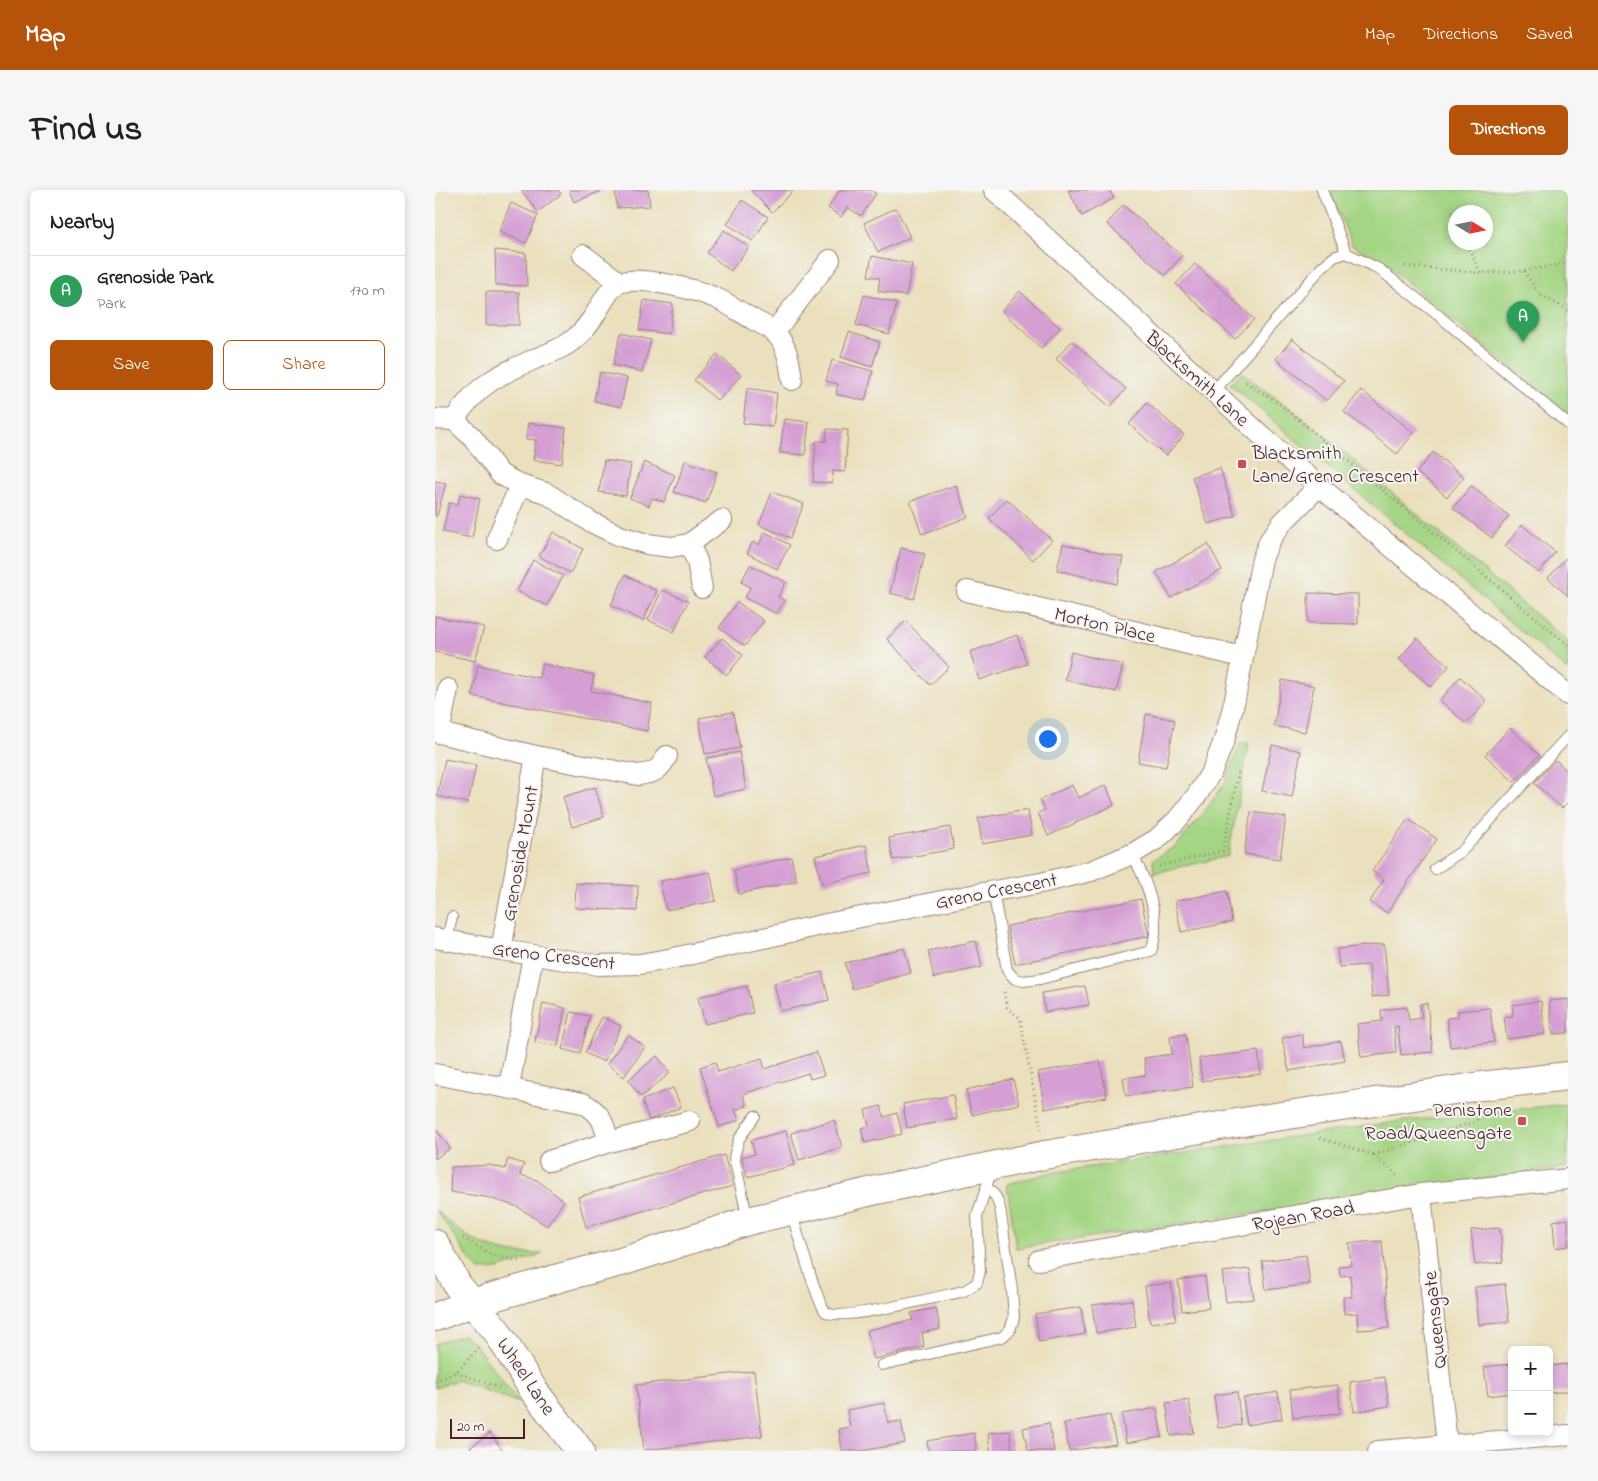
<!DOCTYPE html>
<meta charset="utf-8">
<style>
:root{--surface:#fff;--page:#f6f6f6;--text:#202124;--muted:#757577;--line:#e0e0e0;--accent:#b45309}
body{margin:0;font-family:"Indie Flower",sans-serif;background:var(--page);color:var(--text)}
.controls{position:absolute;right:15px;bottom:15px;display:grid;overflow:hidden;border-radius:8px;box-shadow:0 2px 8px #0003}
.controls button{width:45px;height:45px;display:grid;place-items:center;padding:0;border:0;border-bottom:1px solid var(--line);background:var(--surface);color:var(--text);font:25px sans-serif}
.compass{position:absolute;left:1013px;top:15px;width:45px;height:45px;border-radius:50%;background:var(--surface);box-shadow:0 2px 8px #0003;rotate:100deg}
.scale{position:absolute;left:15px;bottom:12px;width:75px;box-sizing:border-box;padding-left:5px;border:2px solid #4a1f2b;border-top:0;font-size:14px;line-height:18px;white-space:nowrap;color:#4a1f2b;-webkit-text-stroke:4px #f6f6f2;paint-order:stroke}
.you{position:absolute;left:612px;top:548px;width:18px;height:18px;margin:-12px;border:4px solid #fff;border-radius:50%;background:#1a73e8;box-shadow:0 0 0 8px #1a73e833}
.badge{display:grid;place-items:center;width:32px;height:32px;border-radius:50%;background:var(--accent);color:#fff;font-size:16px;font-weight:700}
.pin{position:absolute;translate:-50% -41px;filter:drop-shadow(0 1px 2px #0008)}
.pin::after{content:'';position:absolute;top:26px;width:18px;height:15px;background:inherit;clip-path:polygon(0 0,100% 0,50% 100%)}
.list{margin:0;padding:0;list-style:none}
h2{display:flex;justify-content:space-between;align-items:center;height:65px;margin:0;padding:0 20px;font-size:21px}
h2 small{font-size:16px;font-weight:400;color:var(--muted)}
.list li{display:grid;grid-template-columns:32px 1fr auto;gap:15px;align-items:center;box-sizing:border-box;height:70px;padding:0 20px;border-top:1px solid var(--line)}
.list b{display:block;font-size:19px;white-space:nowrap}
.list p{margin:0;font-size:16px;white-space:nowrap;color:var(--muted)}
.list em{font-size:16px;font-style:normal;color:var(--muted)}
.actions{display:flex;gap:10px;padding:15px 20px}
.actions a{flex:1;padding:11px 0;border:1px solid var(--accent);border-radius:8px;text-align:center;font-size:18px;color:var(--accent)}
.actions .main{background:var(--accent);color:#fff}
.map{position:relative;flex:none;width:1133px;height:1261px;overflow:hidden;border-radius:8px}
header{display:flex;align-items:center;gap:30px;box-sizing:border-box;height:70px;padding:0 25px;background:var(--accent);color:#fff}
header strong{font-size:24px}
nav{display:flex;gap:28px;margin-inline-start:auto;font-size:18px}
.intro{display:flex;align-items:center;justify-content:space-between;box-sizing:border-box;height:120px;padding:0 30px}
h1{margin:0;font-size:35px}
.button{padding:12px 22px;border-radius:8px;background:var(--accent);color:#fff;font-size:18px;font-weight:700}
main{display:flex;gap:30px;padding:0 30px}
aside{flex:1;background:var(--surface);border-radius:8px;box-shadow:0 2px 8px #0003}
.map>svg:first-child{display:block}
</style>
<header>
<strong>Map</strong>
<nav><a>Map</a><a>Directions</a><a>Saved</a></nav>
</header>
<div class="intro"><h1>Find us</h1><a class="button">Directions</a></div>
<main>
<aside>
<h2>Nearby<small></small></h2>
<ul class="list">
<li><span class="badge" style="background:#2e9e5b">A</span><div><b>Grenoside Park</b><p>Park</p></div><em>170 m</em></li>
</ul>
<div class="actions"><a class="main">Save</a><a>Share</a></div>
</aside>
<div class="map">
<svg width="1133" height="1261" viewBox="0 0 1133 1261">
<rect width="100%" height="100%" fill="#f6f6f2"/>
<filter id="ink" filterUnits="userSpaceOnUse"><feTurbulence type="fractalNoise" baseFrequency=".02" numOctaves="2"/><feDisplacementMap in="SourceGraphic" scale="10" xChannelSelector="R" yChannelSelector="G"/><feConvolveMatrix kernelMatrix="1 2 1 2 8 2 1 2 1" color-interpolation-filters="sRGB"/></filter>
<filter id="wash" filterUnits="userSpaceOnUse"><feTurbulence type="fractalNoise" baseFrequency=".0096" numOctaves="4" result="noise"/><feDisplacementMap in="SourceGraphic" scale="20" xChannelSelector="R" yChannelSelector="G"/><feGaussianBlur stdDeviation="1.12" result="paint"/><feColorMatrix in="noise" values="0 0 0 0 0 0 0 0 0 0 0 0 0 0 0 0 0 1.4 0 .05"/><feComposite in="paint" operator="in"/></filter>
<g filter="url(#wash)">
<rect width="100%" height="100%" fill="#eae0bd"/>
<g fill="#a5d584" stroke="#787a58" fill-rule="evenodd">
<path d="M895 0H1133V226L954 77 917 55ZM1021 22H1050V52H1021Z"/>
<polygon points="806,182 872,231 1133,452 1133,481 795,194"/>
<polygon points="806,552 814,553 793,666 719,683 718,670 741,656 765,628 790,593"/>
<polygon points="1133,914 1133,977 581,1058 572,994 615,983 960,932"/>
<path d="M1 1020C20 1039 41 1055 68 1061 81 1064 95 1063 108 1064L63 1079 45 1080 35 1070Z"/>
<polygon points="28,1145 39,1153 84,1213 22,1190 0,1198 0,1154"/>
</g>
<g id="blocks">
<g fill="#d59fd4">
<polygon points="86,0 123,0 126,4 103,22"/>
<polygon points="134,0 169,0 139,12"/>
<polygon points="180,0 213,0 215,16 182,18"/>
<polygon points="317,0 357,0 358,1 337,22 316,1"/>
<polygon points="405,0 436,0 441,4 426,26 412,17 406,27 393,18"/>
<polygon points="633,0 674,0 679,8 647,26"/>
<polygon points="307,10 333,27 318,51 292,34"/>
<polygon points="76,13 103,25 91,53 64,42"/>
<polygon points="688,15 747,66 730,85 672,34"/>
<polygon points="461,18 475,47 443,62 429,33"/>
<polygon points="289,40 314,57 296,81 272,63"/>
<polygon points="60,60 91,63 92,96 61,95"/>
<polygon points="437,66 477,74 471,106 443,101 445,88 433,86"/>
<polygon points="760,74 819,129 800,149 741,94"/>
<polygon points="585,101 625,138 606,158 567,121"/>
<rect x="51" y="102" width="33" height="33"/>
<polygon points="429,105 462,113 454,144 421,135"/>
<polygon points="209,110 238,114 234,144 204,140"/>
<polygon points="414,142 445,152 437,177 406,167"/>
<polygon points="186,143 216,150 207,182 178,175"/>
<polygon points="857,149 909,191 892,211 841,169"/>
<polygon points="637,151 691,199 675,217 621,169"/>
<polygon points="282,164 306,185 283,211 259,190"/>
<polygon points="397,170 438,181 430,211 401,204 403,194 391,191"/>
<polygon points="165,182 192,188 186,217 159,211"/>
<polygon points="312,198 342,203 338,237 308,233"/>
<polygon points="926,200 979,243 962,264 909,222"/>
<polygon points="712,213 749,245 731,266 694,234"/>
<polygon points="349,229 374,232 370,265 345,263"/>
<polygon points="93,233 131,238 127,274 98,270 101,250 91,249"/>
<polygon points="392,239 413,240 410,282 398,281 397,293 378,292 381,251 391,251"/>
<polygon points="998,262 1029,287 1012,307 982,282"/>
<polygon points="169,270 196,274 191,306 164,302"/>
<polygon points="250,271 282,282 271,313 239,302"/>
<polygon points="209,272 240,285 229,312 217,308 214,316 195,308"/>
<polygon points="785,278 800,326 773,334 757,287"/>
<polygon points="0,291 11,293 2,326 0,326"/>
<polygon points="521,295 533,327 487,344 475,311"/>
<polygon points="1036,296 1074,326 1057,348 1018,318"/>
<polygon points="337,302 369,314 355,348 324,335"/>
<polygon points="25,304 45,309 37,348 8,342 14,313 23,315"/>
<polygon points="572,309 617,350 598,370 554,328"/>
<polygon points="1087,335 1120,362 1104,383 1070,356"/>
<polygon points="118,342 148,359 135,383 104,366"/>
<polygon points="330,342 355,355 342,379 312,363 318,352 324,355"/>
<polygon points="628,354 688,367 682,394 622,380"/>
<polygon points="773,354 787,380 736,408 721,382"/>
<polygon points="466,358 490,364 479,409 455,403"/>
<polygon points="1132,367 1133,369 1133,406 1113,388"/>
<polygon points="98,370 128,386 112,416 82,401"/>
<polygon points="315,375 351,392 343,407 349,410 342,424 310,408 315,397 306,392"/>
<polygon points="190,385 222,401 208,431 176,415"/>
<polygon points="227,400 253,411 239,442 213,430"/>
<polygon points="873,403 923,404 923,434 873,433"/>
<polygon points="302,412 329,431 310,456 284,438"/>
<polygon points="0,426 49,437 40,471 0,462"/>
<polygon points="471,431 514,477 495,495 452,449"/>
<polygon points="582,445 592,474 544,490 535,462"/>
<polygon points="287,448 308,465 292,485 270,467"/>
<polygon points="982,448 1014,476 996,497 964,469"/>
<polygon points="636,462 688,475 681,502 630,490"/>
<polygon points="107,474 159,485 156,501 217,513 212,541 37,506 43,475 104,488"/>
<polygon points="1025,487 1052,511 1031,534 1005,510"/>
<polygon points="847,490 879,496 870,542 839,536"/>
<polygon points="298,522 305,558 270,564 264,528"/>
<polygon points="711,524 740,530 731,577 703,572"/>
<polygon points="1075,538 1104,565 1079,592 1050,565"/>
<polygon points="837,555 866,561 857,607 827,601"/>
<polygon points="304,562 311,599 278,606 271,568"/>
<polygon points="10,569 41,575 33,613 2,606"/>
<polygon points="1121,570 1133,582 1133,612 1127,618 1099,593"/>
<polygon points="637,595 643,608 671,595 679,615 613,646 603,623 610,620 605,610"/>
<polygon points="160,597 169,627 137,637 128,607"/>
<polygon points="593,620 597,645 547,654 543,628"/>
<polygon points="816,622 851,627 845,669 809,664"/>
<polygon points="973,629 1002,649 952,723 935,712 949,689 937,681"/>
<polygon points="515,637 519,659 458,670 454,648"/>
<polygon points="431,655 437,683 387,694 380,666"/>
<polygon points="356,667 362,691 304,704 299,680"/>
<polygon points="275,682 281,711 231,720 225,691"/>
<polygon points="141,693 203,696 202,721 140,718"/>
<polygon points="792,701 797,732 746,742 740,711"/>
<polygon points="706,709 714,746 580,774 572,736"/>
<polygon points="541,751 547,777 499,788 493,761"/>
<polygon points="949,754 954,805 937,807 934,775 904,777 902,759"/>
<polygon points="469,758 476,783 417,799 410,773"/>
<polygon points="387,782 394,810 346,821 339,793"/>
<polygon points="312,796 318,823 270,834 263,807"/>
<polygon points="650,796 654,815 610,822 607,803"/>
<polygon points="1133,809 1133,843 1118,844 1114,811"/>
<polygon points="1106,811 1110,844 1072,849 1069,827 1078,826 1077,815"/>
<polygon points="108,813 130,818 123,856 100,852"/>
<polygon points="992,813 998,862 966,865 963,836 959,837 961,863 926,867 922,834 947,831 946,820 972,817 974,830 987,828 985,814"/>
<polygon points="1055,818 1059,852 1015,857 1012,828 1023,827 1022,821"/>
<polygon points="136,822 155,826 145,864 127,859"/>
<polygon points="167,827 186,836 169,872 150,863"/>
<polygon points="751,844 758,897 691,906 688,888 711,885 709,868 737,864 735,846"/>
<polygon points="867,844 869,858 906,851 910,871 854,881 847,848"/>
<polygon points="193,845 210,857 189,887 172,874"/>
<polygon points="823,861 826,884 767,891 764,868"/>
<polygon points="381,862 389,885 375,889 373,883 308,904 312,916 300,920 304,930 284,937 265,877 280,872 283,882 327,868 330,879"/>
<polygon points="222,866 235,883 206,907 193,890"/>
<polygon points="665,871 672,907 610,919 603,882"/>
<polygon points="578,889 584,914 537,925 531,900"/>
<polygon points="238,898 246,917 214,930 207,910"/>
<polygon points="518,905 522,929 472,938 468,914"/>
<polygon points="446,916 449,927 462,923 467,944 430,953 426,938 434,936 430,920"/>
<polygon points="399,930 407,957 364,970 356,943"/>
<polygon points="0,938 15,958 0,969"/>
<polygon points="351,941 360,975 312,987 307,967 320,964 316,950"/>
<polygon points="289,965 298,996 151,1037 143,1007"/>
<polygon points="73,969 89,974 85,985 102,990 129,1011 112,1036 83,1017 51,1007 15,1002 16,977 54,975 70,979"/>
<polygon points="1133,1029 1133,1056 1120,1058 1118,1031"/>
<polygon points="1065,1038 1068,1072 1040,1075 1036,1040"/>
<polygon points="947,1051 954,1138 923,1140 922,1123 909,1124 908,1107 917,1107 915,1085 905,1086 904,1076 916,1075 914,1053"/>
<polygon points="871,1065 875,1094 831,1100 827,1071"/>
<polygon points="815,1079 819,1109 791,1112 787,1082"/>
<polygon points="770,1086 774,1118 747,1121 743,1090"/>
<polygon points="736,1093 741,1130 715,1133 710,1096"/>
<polygon points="1070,1094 1074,1132 1044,1135 1040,1097"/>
<polygon points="697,1110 701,1137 661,1143 657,1115"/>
<polygon points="646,1117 650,1144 604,1152 600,1124"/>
<polygon points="501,1118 505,1139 487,1143 489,1157 439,1169 432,1140 478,1130 476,1123"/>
<polygon points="1076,1174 1077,1203 1053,1206 1049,1177"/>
<polygon points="1132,1174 1133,1201 1114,1203 1114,1176"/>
<polygon points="319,1181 327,1246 209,1260 201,1195"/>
<polygon points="950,1187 954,1216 919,1222 915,1192"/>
<polygon points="903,1195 905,1223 858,1228 855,1200"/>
<polygon points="802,1202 806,1235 783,1238 779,1205"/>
<polygon points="843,1202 847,1229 812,1235 808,1208"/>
<polygon points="754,1210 759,1243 736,1246 731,1213"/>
<polygon points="449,1213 453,1233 466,1231 470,1253 427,1261 407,1261 404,1239 415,1237 412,1220"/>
<polygon points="722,1218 727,1247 691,1253 687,1224"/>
<polygon points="675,1225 681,1254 634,1261 629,1233"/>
<polygon points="614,1233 619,1261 593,1261 588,1238"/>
<polygon points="575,1241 577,1261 555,1261 553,1243"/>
<polygon points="55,1243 68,1261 31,1261"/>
<polygon points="539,1243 542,1261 494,1261 492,1251"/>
</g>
</g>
</g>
<g filter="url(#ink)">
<use href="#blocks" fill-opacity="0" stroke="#9a8074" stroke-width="1"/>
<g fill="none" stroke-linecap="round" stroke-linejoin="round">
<g stroke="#9a8074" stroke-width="12">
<g id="lane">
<polyline points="887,0 911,63"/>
<polyline points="778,202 888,76 899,67 911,63 944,79 1003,125 1133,234"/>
<polyline points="1000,679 1027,661 1133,546"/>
<path d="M558 700 572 780 580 789 589 791 605 789 716 761C728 732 711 689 697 664"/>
<polyline points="12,750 17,727"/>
<path d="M356 1021C361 1037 382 1114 391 1122 403 1133 509 1105 529 1101L542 1093 545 1081 542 1026 557 979"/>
<polyline points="313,1030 299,967 304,949 320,926"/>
<polyline points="447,1175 567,1147 575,1140 579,1128 577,1100 565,1018 561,1007 552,997"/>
</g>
</g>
<g stroke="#9a8074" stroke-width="22">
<g id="street">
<polyline points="559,0 828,247 884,296 1133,505"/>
<polyline points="148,65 184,92"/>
<polyline points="339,142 395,70"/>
<path d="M0 229 19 230C42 194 65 184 102 168 115 163 129 158 139 149 146 144 152 136 157 129 164 120 175 94 187 92 210 87 261 99 283 109 295 115 307 123 319 130 325 133 333 137 338 141 352 153 355 173 357 190"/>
<polyline points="19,230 37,247 65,284 85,295 111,303 156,332 185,346 212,354 236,357 254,354 287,330"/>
<polyline points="62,349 85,295"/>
<polyline points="254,354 262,371 267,398"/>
<polyline points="532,401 807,467"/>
<path d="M0 542 101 566 203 585C219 583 224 581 232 566"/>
<polyline points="4,543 13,499"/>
<polyline points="0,748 66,760 163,775 205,774 239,768 391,734 547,703 606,693 656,681 697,664 722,649 742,630 762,605 777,581 789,551 800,509 827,369 835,350 847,333 884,296"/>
<polyline points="66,760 101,566"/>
<path d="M0 884 148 913C168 924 168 933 174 952"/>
<polyline points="74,897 98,765"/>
<polyline points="114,971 174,952 255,931"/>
<polyline points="986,1004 1012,1255"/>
<polyline points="604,1070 986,1004 1133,989"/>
<polyline points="943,1261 1133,1245"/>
</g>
</g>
<g stroke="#9a8074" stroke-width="30">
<polyline id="secondary" points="0,1054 23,1096 61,1140 99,1201 145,1261"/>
</g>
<g stroke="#9a8074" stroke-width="30">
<polyline id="highway" points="0,1127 37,1113 131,1086 186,1072 313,1031 442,1000 610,965 826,929 1046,896 1133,886"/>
</g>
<g stroke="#9a8074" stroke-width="3" stroke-dasharray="1 4" stroke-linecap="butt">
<polyline points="1033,54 1045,83"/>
<polyline points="970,76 1045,83 1089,81 1133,73"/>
<polyline points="1089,81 1104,104 1133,120"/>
<polyline points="811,192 845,214 1133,455"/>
<polyline points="724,676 788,661 804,580"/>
<polyline points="569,802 572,818 585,828 606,939"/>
<polyline points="885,948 939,965"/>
<polyline points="962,985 939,965 1042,931 1043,923"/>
<polyline points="28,1048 57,1065 84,1071"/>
<polyline points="21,1182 65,1198"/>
<polyline points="0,1191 21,1182 44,1158"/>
</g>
<use href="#lane" stroke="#fff" stroke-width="10"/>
<use href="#street" stroke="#fff" stroke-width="20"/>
<use href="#secondary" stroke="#fff" stroke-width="28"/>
<use href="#highway" stroke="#fff" stroke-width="28"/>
</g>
</g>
<g fill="#d1495b" stroke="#f6f6f2" stroke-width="2">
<rect x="802" y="269" width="10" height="10" rx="2.5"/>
<rect x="1082" y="926" width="10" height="10" rx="2.5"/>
</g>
<g text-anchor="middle" stroke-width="4" stroke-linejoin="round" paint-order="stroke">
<g font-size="20" fill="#4a1f2b" stroke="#f6f6f2">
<text transform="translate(763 188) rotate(42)" y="7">Blacksmith Lane</text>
<text transform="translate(670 434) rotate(13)" y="7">Morton Place</text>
<text transform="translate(84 663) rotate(-80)" y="7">Grenoside Mount</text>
<text transform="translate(561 700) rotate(-11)" y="7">Greno Crescent</text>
<text transform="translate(119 765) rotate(7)" y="7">Greno Crescent</text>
<text transform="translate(868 1025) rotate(-10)" y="7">Rojean Road</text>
<text transform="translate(999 1130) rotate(-96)" y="7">Queensgate</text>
<text transform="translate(92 1186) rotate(56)" y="7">Wheel Lane</text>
</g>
<g font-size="20" fill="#4a1f2b" stroke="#f6f6f2" text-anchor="start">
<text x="817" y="269">Blacksmith<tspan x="817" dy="23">Lane/Greno Crescent</tspan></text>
<text x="1077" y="926" text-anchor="end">Penistone<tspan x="1077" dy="23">Road/Queensgate</tspan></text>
</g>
</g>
</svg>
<div class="controls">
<button>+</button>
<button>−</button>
</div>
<svg class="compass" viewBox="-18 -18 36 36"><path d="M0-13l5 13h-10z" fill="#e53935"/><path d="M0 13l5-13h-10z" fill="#757577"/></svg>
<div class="scale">20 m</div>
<div class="you"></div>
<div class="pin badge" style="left:1088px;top:152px;background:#2e9e5b">A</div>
</div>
</main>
